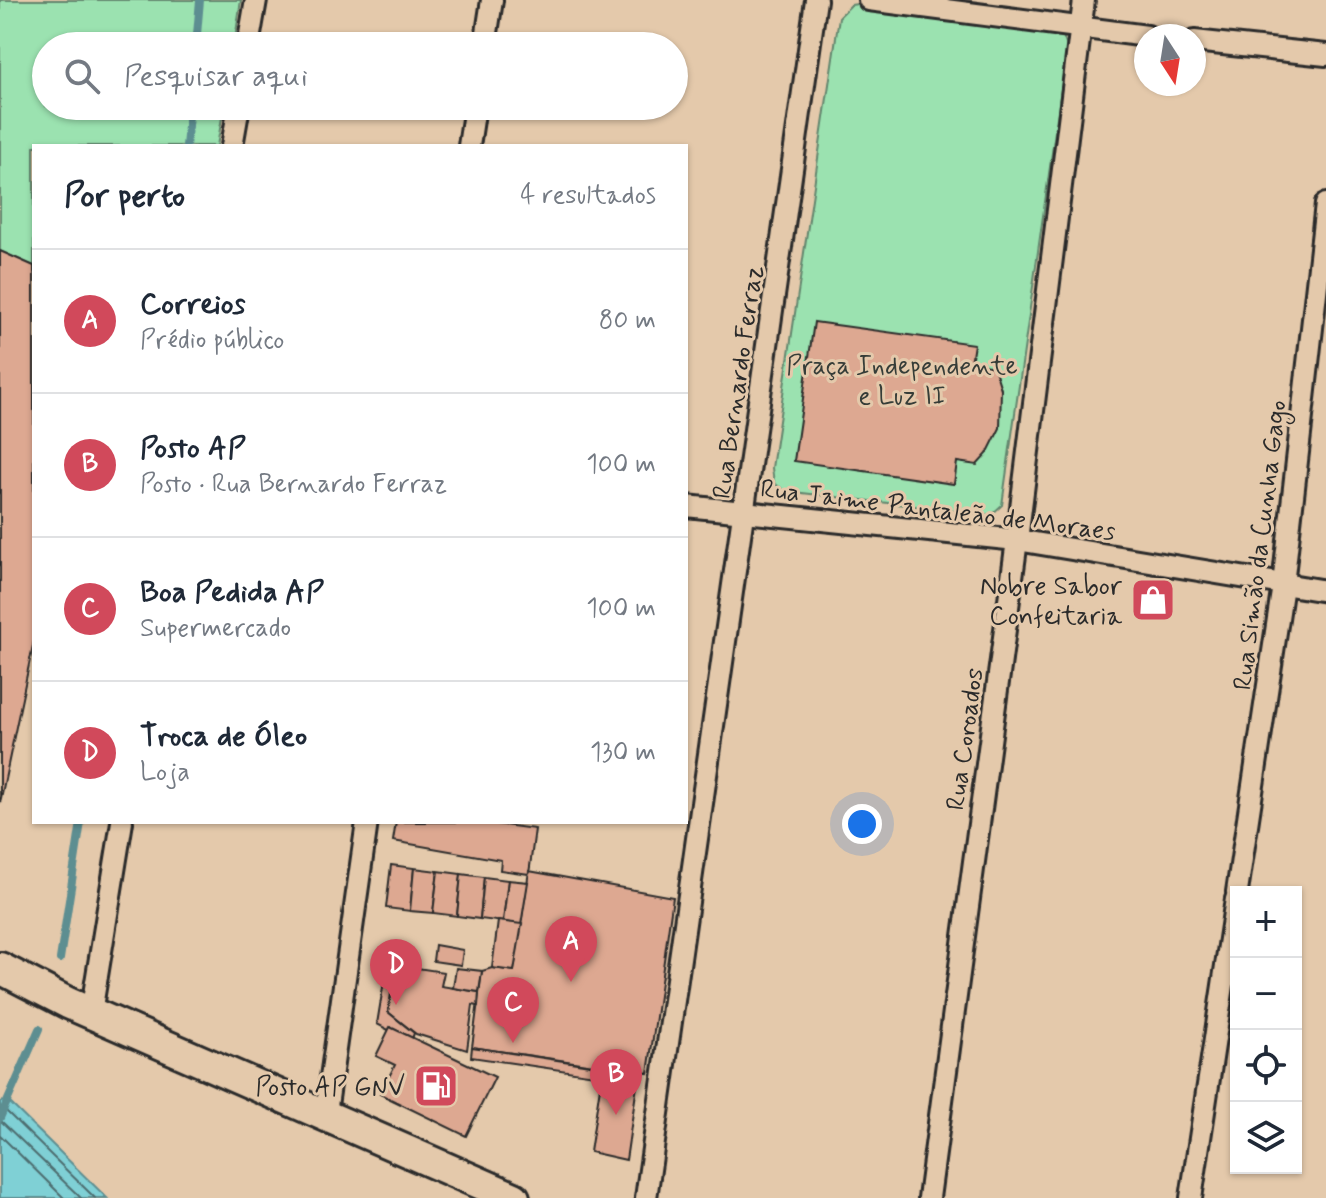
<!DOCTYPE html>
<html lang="pt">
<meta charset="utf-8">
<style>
:root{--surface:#fff;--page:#f2f2f3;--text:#1f2937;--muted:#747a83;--line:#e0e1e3;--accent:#d1495b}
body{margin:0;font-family:Mynerve,sans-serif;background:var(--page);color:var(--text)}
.controls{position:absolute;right:24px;bottom:24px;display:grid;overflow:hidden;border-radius:0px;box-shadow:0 2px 6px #0004}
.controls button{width:72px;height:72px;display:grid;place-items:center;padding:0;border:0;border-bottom:2px solid var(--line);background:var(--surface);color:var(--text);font:40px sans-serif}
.compass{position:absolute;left:1134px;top:24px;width:72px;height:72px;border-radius:50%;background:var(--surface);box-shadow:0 2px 6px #0004;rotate:168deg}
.you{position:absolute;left:862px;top:824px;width:28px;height:28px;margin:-20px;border:6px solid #fff;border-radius:50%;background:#1a73e8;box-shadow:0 0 0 12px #1a73e833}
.badge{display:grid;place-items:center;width:52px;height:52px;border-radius:50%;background:var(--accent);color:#fff;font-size:26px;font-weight:700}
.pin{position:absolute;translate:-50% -66px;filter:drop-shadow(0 2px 4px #0008)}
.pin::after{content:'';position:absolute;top:42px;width:28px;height:24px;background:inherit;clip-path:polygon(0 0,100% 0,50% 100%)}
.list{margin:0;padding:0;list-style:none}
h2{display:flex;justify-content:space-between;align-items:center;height:104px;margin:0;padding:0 32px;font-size:34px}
h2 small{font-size:26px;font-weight:400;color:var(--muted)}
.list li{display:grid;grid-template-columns:52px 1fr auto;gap:24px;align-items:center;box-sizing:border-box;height:144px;padding:0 32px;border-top:2px solid var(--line)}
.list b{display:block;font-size:30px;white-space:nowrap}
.list p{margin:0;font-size:26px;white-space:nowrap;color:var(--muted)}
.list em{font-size:26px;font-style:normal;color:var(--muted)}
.icon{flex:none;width:44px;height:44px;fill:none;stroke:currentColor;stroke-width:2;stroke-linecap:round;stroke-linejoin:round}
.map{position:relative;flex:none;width:1326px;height:1198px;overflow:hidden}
.search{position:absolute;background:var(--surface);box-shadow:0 2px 6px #0004;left:32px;top:32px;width:656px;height:88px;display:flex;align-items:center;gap:20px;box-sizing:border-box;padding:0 28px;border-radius:44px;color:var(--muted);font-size:30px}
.panel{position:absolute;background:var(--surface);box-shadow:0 2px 6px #0004;left:32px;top:144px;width:656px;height:680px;border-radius:0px}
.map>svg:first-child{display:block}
</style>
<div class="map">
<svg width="1326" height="1198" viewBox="0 0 1326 1198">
<rect width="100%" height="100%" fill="#e4c9ab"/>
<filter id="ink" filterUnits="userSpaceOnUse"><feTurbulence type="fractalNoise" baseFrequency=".0125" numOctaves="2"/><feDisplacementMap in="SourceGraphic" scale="16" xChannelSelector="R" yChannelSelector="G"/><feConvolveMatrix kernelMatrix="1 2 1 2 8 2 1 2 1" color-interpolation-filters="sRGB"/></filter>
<g filter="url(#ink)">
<g fill="#9be2b0" stroke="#63866e" stroke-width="2">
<polygon points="0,0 241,0 234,46 46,46 46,106 224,106 217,146 34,146 34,266 0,251"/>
<polygon points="864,3 1062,33 1067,47 1002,505 991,515 785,491 774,483 772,468 839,17 851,5"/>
</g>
<polygon fill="#7fd0d5" stroke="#5d8e91" stroke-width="2" points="7,1100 107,1198 0,1198 0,1102"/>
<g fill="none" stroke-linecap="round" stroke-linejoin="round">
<g stroke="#4d6d6f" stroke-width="2">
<polyline points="0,1110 6,1111 95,1198"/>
<polyline points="0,1120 81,1198"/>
<polyline points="0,1135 64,1198"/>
</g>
<g stroke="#5d8e91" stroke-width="8">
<polyline points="196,46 200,0"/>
<polyline points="186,146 190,106"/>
<polyline points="60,959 81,822"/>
<polyline points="0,1118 39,1029"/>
</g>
</g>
<g fill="#dda891" stroke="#2b2b2b" stroke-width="2">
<polygon points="0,251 34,266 34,641 0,803"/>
<polygon points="814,322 974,344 971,363 994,367 1001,389 1000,428 987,454 977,465 957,462 954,484 794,461"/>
<polygon points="396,822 481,822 535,829 529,874 500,870 501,860 393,841"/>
<polygon points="391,865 414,868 410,911 386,908"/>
<polygon points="414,868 438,871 433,913 410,911"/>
<polygon points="438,871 461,874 457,916 433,913"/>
<polygon points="529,871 673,897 648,1073 472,1047 482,971 492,968 514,971"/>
<polygon points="461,874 484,877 480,919 457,916"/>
<polygon points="484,877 508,880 503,922 480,919"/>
<polygon points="508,880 528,882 521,925 503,922"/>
<polygon points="498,921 522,924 514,971 492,968"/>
<polygon points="435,945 463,950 461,965 433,961"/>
<polygon points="397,960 410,962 410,967 444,972 441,986 479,992 478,1006 473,1005 467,1050 416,1034 388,1012"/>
<polygon points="456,968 482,971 479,992 453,988"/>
<polygon points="386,969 395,969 388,1012 414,1033 411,1042 377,1024"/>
<polygon points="390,1027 495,1077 466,1136 380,1094 395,1065 376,1056"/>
<polygon points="472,1047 603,1067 601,1076 471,1057"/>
<polygon points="603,1067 639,1072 626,1160 590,1152"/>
</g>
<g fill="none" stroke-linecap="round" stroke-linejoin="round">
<g stroke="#2b2b2b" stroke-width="26">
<g id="street">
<polyline points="869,0 1147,36"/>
<polyline points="1194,41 1326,55"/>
<polyline points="248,46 256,0"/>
<polyline points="485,46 492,0"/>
<polyline points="232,146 239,106"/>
<polyline points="469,146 475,106"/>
<polyline points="686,506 1017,540 1326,591"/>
<polyline points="1237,892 1283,585 1326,204"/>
<polyline points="91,1013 122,822"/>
<polyline points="326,1113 367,822"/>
<polyline points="646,1198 816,0"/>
<polyline points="929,1198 1017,540 1084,0"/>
<polyline points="1191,1198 1236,899"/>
</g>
</g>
<g stroke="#2b2b2b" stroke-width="36">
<polyline id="secondary" points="0,968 68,1003 514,1198"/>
</g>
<use href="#street" stroke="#e4c9ab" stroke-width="20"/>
<use href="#secondary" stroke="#e4c9ab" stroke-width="30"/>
</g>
</g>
<defs>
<g id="shop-square" transform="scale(2.3)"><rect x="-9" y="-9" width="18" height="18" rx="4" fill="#d1495b" stroke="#e4c9ab"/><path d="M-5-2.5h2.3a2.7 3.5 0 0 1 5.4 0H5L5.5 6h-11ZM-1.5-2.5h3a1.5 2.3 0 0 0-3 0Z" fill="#fff"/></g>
<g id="fuel-square" transform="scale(2.3)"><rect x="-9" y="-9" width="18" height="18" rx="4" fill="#d1495b" stroke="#e4c9ab"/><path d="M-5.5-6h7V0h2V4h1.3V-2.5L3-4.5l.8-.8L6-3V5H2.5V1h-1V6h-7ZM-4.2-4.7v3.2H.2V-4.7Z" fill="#fff"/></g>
</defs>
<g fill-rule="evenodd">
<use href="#shop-square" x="1153" y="600"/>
<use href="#fuel-square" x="436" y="1086"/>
</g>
<g text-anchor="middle" stroke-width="6" stroke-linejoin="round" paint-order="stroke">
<g font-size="26" fill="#363d38" stroke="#e4c9ab">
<text x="902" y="374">Praça Independente<tspan x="902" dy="30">e Luz II</tspan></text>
</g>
<g font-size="26" fill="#2b2b2b" stroke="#e4c9ab">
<text transform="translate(737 382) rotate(-82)" y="9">Rua Bernardo Ferraz</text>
<text transform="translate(938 509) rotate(7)" y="9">Rua Jaime Pantaleão de Moraes</text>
<text transform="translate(1259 545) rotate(-83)" y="9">Rua Simão da Cunha Gago</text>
<text transform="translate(964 739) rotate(-82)" y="9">Rua Coroados</text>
</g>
<g font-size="26" fill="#2b2b2b" stroke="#e4c9ab" text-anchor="end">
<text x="1122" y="594">Nobre Sabor<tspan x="1122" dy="30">Confeitaria</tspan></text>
<text x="405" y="1095">Posto AP GNV</text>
</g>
</g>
</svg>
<div class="controls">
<button>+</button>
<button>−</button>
<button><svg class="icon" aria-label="locate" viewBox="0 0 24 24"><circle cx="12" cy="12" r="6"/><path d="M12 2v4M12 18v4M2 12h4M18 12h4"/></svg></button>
<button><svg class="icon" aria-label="layers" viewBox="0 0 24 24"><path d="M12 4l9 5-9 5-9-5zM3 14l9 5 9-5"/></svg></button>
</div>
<svg class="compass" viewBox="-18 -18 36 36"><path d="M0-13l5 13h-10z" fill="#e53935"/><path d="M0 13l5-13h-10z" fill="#747a83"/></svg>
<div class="you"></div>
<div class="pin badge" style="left:571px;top:982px">A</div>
<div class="pin badge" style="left:616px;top:1115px">B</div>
<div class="pin badge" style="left:513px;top:1043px">C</div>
<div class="pin badge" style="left:396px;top:1005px">D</div>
<div class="search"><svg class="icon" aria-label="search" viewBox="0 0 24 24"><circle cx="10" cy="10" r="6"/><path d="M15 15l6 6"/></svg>Pesquisar aqui</div>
<section class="panel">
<h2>Por perto<small>4 resultados</small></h2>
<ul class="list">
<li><span class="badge">A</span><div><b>Correios</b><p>Prédio público</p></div><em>80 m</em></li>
<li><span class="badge">B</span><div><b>Posto AP</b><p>Posto · Rua Bernardo Ferraz</p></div><em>100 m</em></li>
<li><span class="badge">C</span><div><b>Boa Pedida AP</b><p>Supermercado</p></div><em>100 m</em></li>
<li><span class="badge">D</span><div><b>Troca de Óleo</b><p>Loja</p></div><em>130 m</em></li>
</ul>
</section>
</div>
